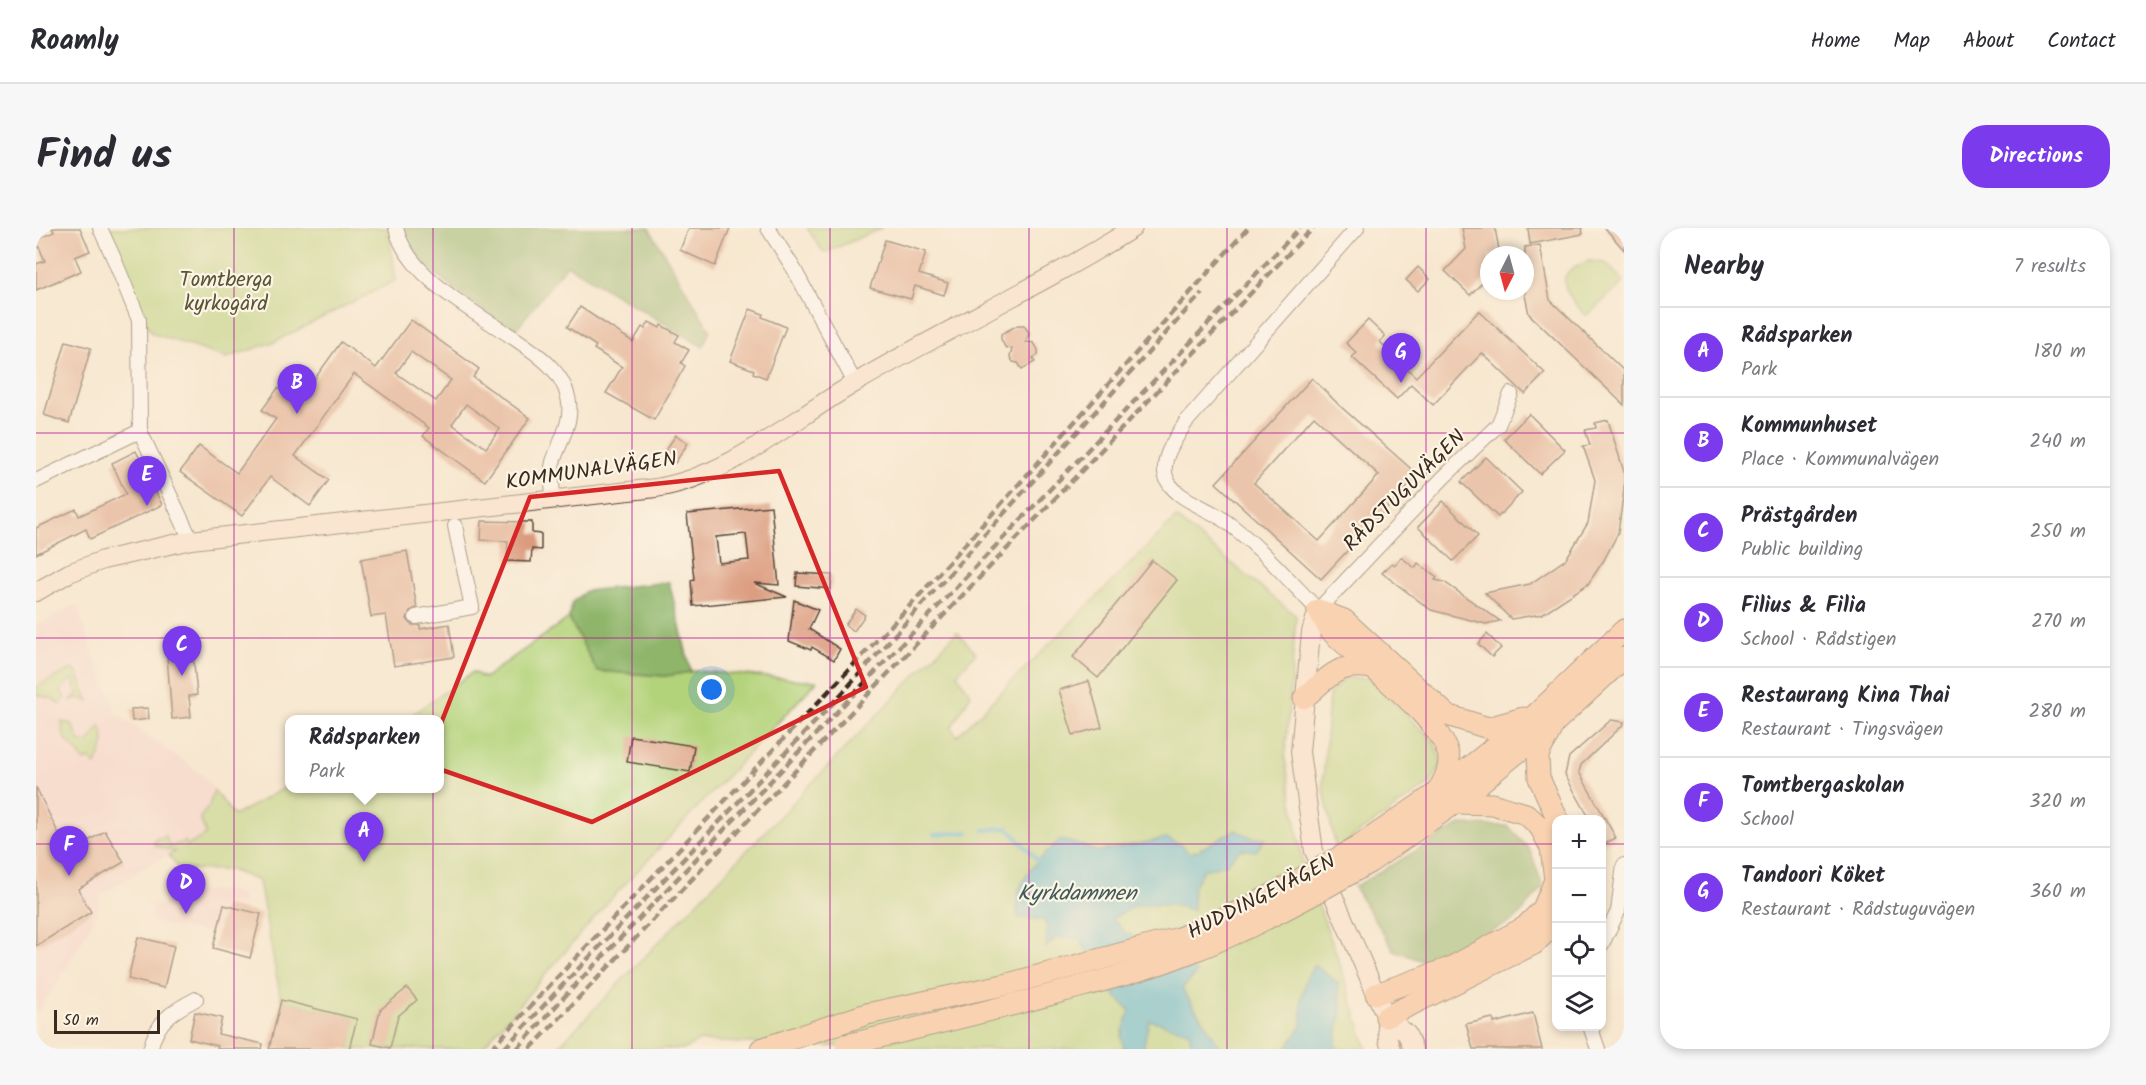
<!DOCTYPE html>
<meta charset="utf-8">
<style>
:root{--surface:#fff;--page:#f7f7f7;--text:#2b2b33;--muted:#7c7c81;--line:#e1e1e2;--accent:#7c3aed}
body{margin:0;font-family:Kalam,sans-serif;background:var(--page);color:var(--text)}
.controls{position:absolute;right:18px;bottom:18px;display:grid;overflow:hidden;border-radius:12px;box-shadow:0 3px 9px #0003}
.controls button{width:54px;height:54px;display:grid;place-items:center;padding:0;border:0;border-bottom:2px solid var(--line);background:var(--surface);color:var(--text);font:30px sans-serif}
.compass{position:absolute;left:1444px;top:18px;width:54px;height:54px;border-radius:50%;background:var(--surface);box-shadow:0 3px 9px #0003;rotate:186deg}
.scale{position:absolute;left:18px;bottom:15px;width:106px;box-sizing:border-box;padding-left:6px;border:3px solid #3b2a1e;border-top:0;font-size:16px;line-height:21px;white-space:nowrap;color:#3b2a1e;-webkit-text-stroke:4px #fcf5e5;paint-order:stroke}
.you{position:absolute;left:676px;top:462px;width:21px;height:21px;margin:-15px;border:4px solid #fff;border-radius:50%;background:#1a73e8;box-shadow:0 0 0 9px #1a73e833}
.badge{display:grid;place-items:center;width:39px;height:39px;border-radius:50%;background:var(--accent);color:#fff;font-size:20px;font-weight:700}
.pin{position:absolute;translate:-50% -50px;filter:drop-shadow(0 2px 3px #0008)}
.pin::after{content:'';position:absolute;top:32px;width:21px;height:18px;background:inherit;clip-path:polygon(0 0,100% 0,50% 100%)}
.popup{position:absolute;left:249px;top:487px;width:159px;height:78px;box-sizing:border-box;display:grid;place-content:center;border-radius:12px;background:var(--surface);filter:drop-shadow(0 2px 4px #0005);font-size:20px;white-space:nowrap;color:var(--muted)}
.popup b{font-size:22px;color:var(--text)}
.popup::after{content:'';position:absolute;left:50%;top:100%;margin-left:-12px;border:12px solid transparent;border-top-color:var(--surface)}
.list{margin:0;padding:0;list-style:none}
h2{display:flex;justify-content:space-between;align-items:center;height:78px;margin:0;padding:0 24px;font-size:26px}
h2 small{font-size:20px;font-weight:400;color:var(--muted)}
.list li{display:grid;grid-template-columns:39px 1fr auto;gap:18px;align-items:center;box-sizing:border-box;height:90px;padding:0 24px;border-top:2px solid var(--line)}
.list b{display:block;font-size:22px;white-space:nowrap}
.list p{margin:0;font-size:20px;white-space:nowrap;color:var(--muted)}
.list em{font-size:20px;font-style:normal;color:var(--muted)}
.icon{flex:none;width:33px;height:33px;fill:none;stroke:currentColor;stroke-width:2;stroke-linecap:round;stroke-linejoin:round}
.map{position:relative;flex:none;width:1588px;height:821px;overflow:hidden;border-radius:24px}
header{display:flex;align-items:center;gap:36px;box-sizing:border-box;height:84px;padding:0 30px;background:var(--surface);border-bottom:2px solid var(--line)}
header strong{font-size:28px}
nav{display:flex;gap:33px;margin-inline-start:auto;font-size:21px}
.intro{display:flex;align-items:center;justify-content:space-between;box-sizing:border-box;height:144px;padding:0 36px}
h1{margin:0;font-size:42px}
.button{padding:15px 27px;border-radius:24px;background:var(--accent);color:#fff;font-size:21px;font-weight:700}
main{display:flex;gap:36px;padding:0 36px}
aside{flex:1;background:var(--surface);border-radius:24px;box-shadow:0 3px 9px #0003}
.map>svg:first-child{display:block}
</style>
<header>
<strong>Roamly</strong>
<nav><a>Home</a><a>Map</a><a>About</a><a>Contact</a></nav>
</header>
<div class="intro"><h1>Find us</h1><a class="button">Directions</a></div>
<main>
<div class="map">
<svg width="1588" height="821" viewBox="0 0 1588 821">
<rect width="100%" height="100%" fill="#fcf5e5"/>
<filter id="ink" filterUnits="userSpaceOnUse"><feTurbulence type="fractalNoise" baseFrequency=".0167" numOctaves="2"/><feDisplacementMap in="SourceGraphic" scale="12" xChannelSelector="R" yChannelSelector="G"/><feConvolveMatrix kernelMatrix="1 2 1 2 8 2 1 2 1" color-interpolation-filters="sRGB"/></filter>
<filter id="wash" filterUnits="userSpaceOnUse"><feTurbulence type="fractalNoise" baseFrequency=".008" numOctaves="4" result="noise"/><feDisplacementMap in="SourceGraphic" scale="24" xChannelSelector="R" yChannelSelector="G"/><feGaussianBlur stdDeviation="1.35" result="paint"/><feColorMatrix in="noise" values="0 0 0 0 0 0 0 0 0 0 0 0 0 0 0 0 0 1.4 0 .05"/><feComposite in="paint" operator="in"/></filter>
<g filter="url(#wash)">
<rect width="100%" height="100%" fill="#f7e7d0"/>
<g fill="#f7d0cc">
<polygon points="41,377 56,422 81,486 167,547 198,588 171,607 113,637 65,667 61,686 32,737 0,787 0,397"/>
<polygon points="167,662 198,663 206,667 207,677 187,675 178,705 134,699 116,694 116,678"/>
</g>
<g fill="#b3d37a" stroke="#777e4c" stroke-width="1.5">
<polygon points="72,0 352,0 360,52 238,114 190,130 116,105 109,94"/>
<polygon points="771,0 846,0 788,25"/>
<path d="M1554 33 1570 35 1588 54 1550 88C1530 66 1512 44 1554 33Z"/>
<polygon points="1140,290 1260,388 1249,531 1266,631 1302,731 1331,821 868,821 662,813 648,821 520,821 921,404 940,425 921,446 935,466 915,500 921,508"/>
<polygon points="533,390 561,443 629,448 659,443 781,453 572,674 445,821 313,821 320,791 245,772 223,653 194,642 143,641 133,627 139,624 118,617 118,612 129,608 134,619 149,613 151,618 170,607 164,590 173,578 178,562 198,588 253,557 253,560 403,560 403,492 370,491 437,444 448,450"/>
<polygon points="36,441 40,443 53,473 43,470 35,472 42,465 39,461 37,451 31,455 25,463 29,470 24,477 17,471 1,467 0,460 3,457"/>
<polygon points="1309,450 1331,450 1398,513 1405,535 1395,555 1300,621 1287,558 1293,467"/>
<path d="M26 494 36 496 44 514 52 515 64 498C72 515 66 520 60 537L53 531 47 533C39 516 25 516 26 494Z"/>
</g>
<g fill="#8eb56a" stroke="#647044" stroke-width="1.5">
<polygon points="367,0 613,0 674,102 667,119 531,37 477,105 381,32 365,4"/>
<polygon points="633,354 655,444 629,448 561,443 533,390 536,375 550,363"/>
<polygon points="1424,597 1472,598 1494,622 1507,659 1479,692 1388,734 1358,722 1318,659"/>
</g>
<g fill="#4cb3ca" stroke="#446e74" stroke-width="1.5">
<path d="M1199 602 1217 610H1230L1220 623 1205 621 1190 636 1167 642 1157 660V682L1137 677H1102L1076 690 1089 705 1138 726 1161 745 1146 761 1186 821H1156L1153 803 1113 792 1107 821H1088L1085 809 1094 783 1071 759 1056 767 1052 763 1060 739 1043 710H1020L1010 719 1011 701 1008 692 982 689C974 656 1001 632 1024 612L1049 618 1060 624 1131 610 1145 617 1153 625 1163 622Z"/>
<polygon points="1279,737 1302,755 1306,781 1300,815 1301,821 1250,821 1266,798 1265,771 1271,748"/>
</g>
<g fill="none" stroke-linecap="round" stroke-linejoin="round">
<g stroke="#4cb3ca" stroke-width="4.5">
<polyline points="948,602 972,600 1004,635"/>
<polyline points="898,607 932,604"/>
</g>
</g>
<g id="blocks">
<g fill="#db9b7f" fill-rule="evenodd">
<polygon points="16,0 44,0 54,23 39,29 45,43 0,62 0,36 9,33 0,12 18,4"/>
<polygon points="653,0 694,0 679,38 644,22"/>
<polygon points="1426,0 1459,0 1464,27 1453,27 1453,48 1434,67 1409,43 1430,21"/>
<polygon points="1492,0 1546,0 1547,6 1494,16"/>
<polygon points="1569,0 1588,0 1588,22"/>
<polygon points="849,12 890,24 883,46 912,55 908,67 879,58 875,71 834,60"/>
<polygon points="1504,17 1514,72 1588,143 1588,177 1493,86 1489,67 1489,19"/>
<polygon points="1382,39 1394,51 1382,63 1370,52"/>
<polygon points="544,79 597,114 606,99 609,101 613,94 624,100 625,97 643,107 639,114 653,122 645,135 649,138 618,192 570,165 586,139 558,121 560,118 531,99"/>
<polygon points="714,81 727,86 726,89 750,99 730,150 717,145 718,142 694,133"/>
<polygon points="1443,83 1509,145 1489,166 1446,125 1397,177 1375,156 1361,171 1316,129 1321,125 1310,115 1332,92 1349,108 1344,114 1380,149"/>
<path d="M375 92 443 141 437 149 494 190 449 253 387 208 393 200 318 146 259 228 293 252 274 278 234 249 206 288 144 244 163 218 201 245 240 191 226 182 242 160 262 174 305 114 340 140ZM375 124 415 152 400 173 360 145ZM430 176 464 201 450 220 416 196Z"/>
<polygon points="982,97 988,97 993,105 990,114 998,115 1002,122 1002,127 997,130 999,134 986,141 982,135 977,134 974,129 976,121 969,119 965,111 965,106"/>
<polygon points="30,113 55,120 33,195 8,187"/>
<path d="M1276 150 1304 178 1382 247 1285 351 1180 255ZM1278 188 1343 247 1283 313 1218 255Z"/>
<polygon points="1493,186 1529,222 1504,246 1468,211"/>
<polygon points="1572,192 1588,244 1588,261 1582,305 1568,332 1552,356 1506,386 1475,391 1449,365 1494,356 1530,331 1552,295 1559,252 1547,218 1554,217 1549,202 1560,200 1559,195"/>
<polygon points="640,207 652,215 639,235 626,227"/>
<polygon points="100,223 126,277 54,311 50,301 0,326 0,300 40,281 43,288 90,266 76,235"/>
<polygon points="1450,229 1486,264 1462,289 1425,254"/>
<polygon points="1407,273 1442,308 1417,333 1382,299"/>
<path d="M735 278 743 357 718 355 751 369 657 378 655 352 658 351 651 286ZM710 306 713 332 683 335 680 309Z"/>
<polygon points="446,293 496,294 496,305 505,306 505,322 496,321 495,334 471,333 472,313 445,312"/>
<polygon points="371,323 381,380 374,383 371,391 376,397 384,397 384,401 413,396 418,429 358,438 350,387 335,389 325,331"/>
<polygon points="1365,329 1379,340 1382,335 1401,349 1399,352 1408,354 1464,393 1450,396 1395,382 1346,345 1356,335 1359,337"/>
<polygon points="1116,332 1141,352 1062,450 1037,429"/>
<polygon points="761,345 796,347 795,361 760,358"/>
<polygon points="758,372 782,382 773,401 804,421 798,432 776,419 775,422 753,413"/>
<polygon points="820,381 829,387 818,403 809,397"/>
<polygon points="1451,406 1465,420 1456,429 1442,416"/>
<polygon points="157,425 161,467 153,468 155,489 136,491 131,428"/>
<polygon points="1053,453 1066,499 1037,507 1023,462"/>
<polygon points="112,480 113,491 96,493 95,481"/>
<polygon points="1575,492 1588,494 1588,496 1545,537 1543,544 1580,610 1566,617 1566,591 1554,591 1529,547 1533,529"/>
<polygon points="595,508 658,518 654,544 591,534"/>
<polygon points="0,559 32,625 69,603 88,634 42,661 55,684 0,718"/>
<polygon points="188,677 225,686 214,730 177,720"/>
<polygon points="102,709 138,718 128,760 92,751"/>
<polygon points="371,760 381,772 362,788 354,820 336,816 344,782"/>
<polygon points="245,772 321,791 313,821 233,821"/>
<polygon points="159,784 186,790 182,806 227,816 226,821 181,821 182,818 153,811"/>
<polygon points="1497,785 1506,821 1437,821 1430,796 1457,790 1458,795"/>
</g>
</g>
</g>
<g filter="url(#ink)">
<use href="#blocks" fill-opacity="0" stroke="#574639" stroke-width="1.5"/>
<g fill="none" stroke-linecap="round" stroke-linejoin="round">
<g stroke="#574639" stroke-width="16">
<g id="street">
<polyline points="64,0 79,33 103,92 104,203 155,312"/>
<path d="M360 0C370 48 442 86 481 112 503 127 526 143 532 169 538 193 524 212 517 234 514 245 517 260 517 271"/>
<polyline points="732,0 758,41 819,155"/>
<path d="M1321 0 1150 194C1141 209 1124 230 1130 249 1136 269 1169 279 1185 290 1221 315 1251 350 1282 382L1407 250 1462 197 1475 166"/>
<polyline points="0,253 104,203"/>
<polyline points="380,389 436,379 419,298"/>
<polyline points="1566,716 1582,683 1588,637"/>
<polyline points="1554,798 1562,821"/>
<path d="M114 821C122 792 135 784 160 771"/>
</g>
</g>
<g stroke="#574639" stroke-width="20">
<g id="secondary">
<path d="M0 364 33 345 67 332 155 312 620 260C695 248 755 192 819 155 910 101 1007 57 1097 0"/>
<polyline points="1282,382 1275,404 1264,524 1278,623 1350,789 1352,812 1355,821"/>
<polyline points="1350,789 1371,806 1377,821"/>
</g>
</g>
<g stroke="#574639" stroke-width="23">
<g id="primary">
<polyline points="1282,382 1308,392 1411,487 1452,500 1487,490"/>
<path d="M1282 382C1286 388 1289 396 1294 402 1321 431 1413 494 1413 533 1413 545 1407 553 1402 563"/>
<path d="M1268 470C1292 450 1301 434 1335 440"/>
<polyline points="1515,501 1502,527 1503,550 1522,592"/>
<polyline points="1322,619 1402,564 1499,487 1588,402"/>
<polyline points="1334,634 1419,575 1518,495 1588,430"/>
<polyline points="1340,766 1414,740 1489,699 1507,681 1519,652 1515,620 1504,599 1490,586 1456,576 1419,575"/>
<polyline points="1350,789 1498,716 1520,694"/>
<polyline points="725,821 831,786"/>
</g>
</g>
<use href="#street" stroke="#fff" stroke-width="14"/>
<use href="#secondary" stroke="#fde4d1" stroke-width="18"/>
<use href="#primary" stroke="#fbbb8d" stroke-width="21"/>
<g stroke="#3b2a1e" stroke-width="4.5" stroke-dasharray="9 4.5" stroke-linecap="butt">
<polyline points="455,821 516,755 881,370 1212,0"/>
<polyline points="468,821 523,761 801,471 1166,65"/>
<polyline points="481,821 530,767 1264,0"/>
<polyline points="494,821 1277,0"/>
</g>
<g stroke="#574639" stroke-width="23" stroke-linecap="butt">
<g id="primary-bridge">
<polyline points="831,786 972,756 1143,710 1215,678 1322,619"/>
<path d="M810 817C883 800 956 783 1028 763 1069 752 1110 742 1150 726 1214 702 1275 669 1334 634"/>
</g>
</g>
<use href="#primary-bridge" stroke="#fbbb8d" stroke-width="21"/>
</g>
</g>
<path d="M0 0H1588V821H0ZM743 243 830 459 556 594 389 536 494 269Z" fill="#f7e7d0" fill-opacity=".55" fill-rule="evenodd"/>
<path fill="none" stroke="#d62828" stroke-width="4.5" stroke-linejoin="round" d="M743 243 830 459 556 594 389 536 494 269Z"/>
<path fill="none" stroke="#b5179e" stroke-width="1.5" stroke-opacity="0.55" d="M198 0V821M397 0V821M596 0V821M794 0V821M993 0V821M1191 0V821M1390 0V821M0 205H1588M0 410H1588M0 616H1520M1566 616H1588"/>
<g text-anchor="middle" stroke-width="4.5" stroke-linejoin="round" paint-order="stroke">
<g font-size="21" fill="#595435" stroke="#fcf5e5">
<text x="190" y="58">Tomtberga<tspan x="190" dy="24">kyrkogård</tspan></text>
</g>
<g font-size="21" fill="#3b2a1e" stroke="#fcf5e5">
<text transform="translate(555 242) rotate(-8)" y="7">KOMMUNALVÄGEN</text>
<text transform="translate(1368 262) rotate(-45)" y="7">RÅDSTUGUVÄGEN</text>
<text transform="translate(1225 668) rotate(-27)" y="7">HUDDINGEVÄGEN</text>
</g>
<g font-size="22" font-style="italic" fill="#415a5a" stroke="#fcf5e5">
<text x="1041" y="672">Kyrkdammen</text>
</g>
</g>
</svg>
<div class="controls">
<button>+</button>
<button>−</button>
<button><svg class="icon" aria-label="locate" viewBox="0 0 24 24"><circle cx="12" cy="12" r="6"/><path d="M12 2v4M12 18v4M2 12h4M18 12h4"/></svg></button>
<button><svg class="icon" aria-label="layers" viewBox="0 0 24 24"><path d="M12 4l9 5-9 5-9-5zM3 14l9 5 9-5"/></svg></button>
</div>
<svg class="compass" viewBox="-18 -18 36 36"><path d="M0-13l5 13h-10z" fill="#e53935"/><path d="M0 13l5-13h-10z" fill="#7c7c81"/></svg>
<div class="scale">50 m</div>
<div class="you"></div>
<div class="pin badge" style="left:328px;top:634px">A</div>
<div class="popup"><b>Rådsparken</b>Park</div>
<div class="pin badge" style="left:261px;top:186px">B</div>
<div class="pin badge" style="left:146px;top:448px">C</div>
<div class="pin badge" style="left:150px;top:686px">D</div>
<div class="pin badge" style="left:111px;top:278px">E</div>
<div class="pin badge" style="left:33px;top:648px">F</div>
<div class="pin badge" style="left:1365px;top:155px">G</div>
</div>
<aside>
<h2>Nearby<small>7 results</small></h2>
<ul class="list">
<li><span class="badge">A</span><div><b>Rådsparken</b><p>Park</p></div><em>180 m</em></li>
<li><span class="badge">B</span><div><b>Kommunhuset</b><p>Place · Kommunalvägen</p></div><em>240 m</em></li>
<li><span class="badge">C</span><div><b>Prästgården</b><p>Public building</p></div><em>250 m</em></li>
<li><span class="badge">D</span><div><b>Filius &amp; Filia</b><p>School · Rådstigen</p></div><em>270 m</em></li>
<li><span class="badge">E</span><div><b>Restaurang Kina Thai</b><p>Restaurant · Tingsvägen</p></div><em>280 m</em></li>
<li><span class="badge">F</span><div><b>Tomtbergaskolan</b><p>School</p></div><em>320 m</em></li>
<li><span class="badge">G</span><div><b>Tandoori Köket</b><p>Restaurant · Rådstuguvägen</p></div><em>360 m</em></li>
</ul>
</aside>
</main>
